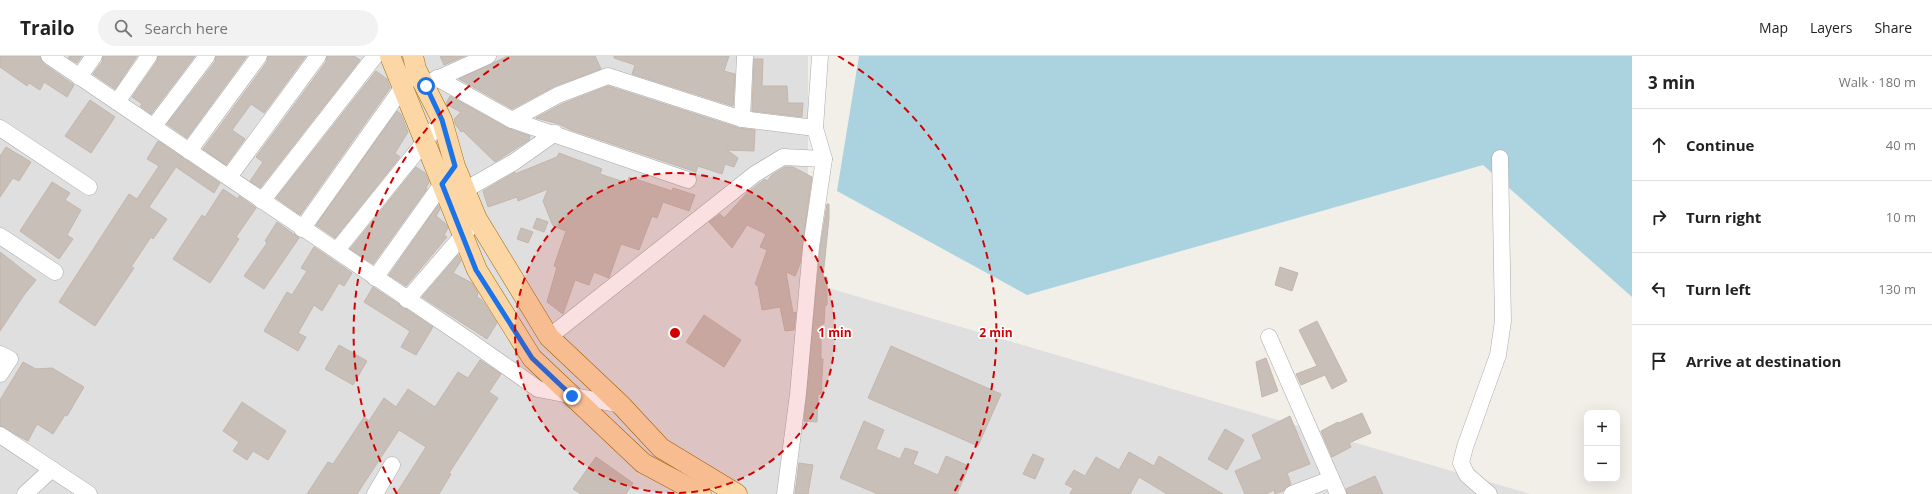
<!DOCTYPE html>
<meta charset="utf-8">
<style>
:root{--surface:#fff;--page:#f2f2f2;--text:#222;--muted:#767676;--line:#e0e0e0}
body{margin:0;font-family:"Open Sans",sans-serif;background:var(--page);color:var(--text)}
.controls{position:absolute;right:12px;bottom:12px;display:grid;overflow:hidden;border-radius:8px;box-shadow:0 4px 16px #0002}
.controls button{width:36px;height:36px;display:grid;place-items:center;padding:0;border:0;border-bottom:1px solid var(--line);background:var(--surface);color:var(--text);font:20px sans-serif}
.stop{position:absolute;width:12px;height:12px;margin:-9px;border:3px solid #1a73e8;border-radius:50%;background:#fff}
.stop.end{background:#1a73e8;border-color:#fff;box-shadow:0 1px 4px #0008}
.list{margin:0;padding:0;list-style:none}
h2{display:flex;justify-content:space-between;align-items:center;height:52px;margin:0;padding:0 16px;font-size:17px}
h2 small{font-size:13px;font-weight:400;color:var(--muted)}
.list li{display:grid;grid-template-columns:26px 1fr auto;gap:12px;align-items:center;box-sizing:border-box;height:72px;padding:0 16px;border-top:1px solid var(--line)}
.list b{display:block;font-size:15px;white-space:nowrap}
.list em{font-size:13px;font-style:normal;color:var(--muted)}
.icon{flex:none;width:22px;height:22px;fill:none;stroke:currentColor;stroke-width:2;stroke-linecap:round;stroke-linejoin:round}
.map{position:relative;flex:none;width:1632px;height:438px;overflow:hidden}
header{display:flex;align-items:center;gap:24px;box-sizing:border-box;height:56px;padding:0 20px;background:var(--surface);border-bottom:1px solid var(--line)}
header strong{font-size:19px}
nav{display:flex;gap:22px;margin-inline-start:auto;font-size:14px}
.search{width:280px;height:36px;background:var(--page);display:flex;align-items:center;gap:10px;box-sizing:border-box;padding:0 14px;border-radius:22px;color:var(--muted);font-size:15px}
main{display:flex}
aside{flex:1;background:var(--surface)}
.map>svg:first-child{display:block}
</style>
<header>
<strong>Trailo</strong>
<div class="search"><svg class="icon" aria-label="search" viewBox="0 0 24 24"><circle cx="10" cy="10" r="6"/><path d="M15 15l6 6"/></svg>Search here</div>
<nav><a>Map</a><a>Layers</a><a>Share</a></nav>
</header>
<main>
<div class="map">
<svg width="1632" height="438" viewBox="0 0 1632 438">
<rect width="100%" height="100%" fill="#f2efe9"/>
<polygon fill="#e0dfdf" points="0,0 808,0 808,226 1530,438 0,438"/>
<polygon fill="#aad3df" points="859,0 1632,0 1632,241 1483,109 1027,239 837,135"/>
<g fill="#c7bfb8" stroke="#c4b6ab">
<polygon points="0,0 40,0 44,8 74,29 67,41 44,26 40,34 29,27 27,30 0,11"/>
<polygon points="70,0 82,0 77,7 68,2"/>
<polygon points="103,0 137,0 115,33 93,18 102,6"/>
<polygon points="158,0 195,0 151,58 140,50 142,48 132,41 157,5"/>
<polygon points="216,0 247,0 187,82 167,68 215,6"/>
<polygon points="268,0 306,0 264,57 251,48 232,74 245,83 226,109 203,93 267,6"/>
<polygon points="327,0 354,0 360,4 260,132 250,125 263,106 256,101 326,6"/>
<polygon points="440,0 465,0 444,9"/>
<polygon points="508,0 595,0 601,13 555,30 512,53 459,23"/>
<polygon points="614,0 729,0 724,15 735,18 733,50 632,18 635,9 614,2"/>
<polygon points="754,3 763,3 762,30 787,30 788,47 803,47 802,61 752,55"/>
<polygon points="376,15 387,23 390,32 300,159 276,142"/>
<polygon points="608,30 739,72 755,74 754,95 727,94 738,102 734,111 725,108 722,118 698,110 696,116 571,74 559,68 536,62 562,48"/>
<polygon points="450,40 507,72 530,80 529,84 495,106 463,75 461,76 455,68 454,63 461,56 447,49 446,47"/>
<polygon points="90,44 115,61 91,97 65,80"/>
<polygon points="397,55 401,58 408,76 395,97 400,101 335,182 316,169"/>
<polygon points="158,85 220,127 214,137 176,111 149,151 167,163 153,183 151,181 131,211 134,212 95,270 59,246 129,138 137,143 159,110 147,103"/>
<polygon points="6,91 31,106 19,125 13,122 0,141 0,100"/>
<polygon points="559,97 602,113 600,118 627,127 629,121 672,135 673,132 695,139 689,155 663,146 657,162 652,160 639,194 621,188 609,222 594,216 589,229 575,224 563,258 547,246 557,211 554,210 566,175 553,170 543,145 548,133 518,145 517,141 488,151 483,135 515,116 515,118 557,101"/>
<polygon points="416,111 425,117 429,126 426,132 427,133 373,208 350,193"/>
<polygon points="785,111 793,111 812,121 800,208 795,220 786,216 793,257 796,256 794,274 785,275 780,251 762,254 758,230 755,228 767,194 760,191 766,178 747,169 732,192 709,166 720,158 724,162 748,136 765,123 767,125 772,119"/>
<polygon points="52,126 70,137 65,144 81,154 67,179 73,183 59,203 20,175"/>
<polygon points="223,133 238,143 239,140 256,152 236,181 239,183 210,227 173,203 202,159 205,161"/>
<polygon points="827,148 829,148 829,162 823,221 827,221 827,249 825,249 824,268 821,268 821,303 823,303 821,338 818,338 817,366 804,365 820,192"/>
<polygon points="438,149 440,153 436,160 445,167 448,172 444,179 447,181 406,230 389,219"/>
<polygon points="537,162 548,166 544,176 533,172"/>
<polygon points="277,166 299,182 264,233 244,220 267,187 265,185"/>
<polygon points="521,172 533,176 528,187 517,183"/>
<polygon points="314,191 352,217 344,230 339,227 322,255 314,249 298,277 306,281 298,295 264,275 287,236 292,239 307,215 301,212"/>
<polygon points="0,196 36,224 24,239 0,275"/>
<polygon points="458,199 461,205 453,217 472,227 478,237 477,241 482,244 497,267 487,283 422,241"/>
<polygon points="1280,211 1298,217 1292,235 1275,229"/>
<polygon points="373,231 433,271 416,299 401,291 410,275 364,246"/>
<polygon points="704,259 741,284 724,311 686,286"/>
<polygon points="1317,265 1347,325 1332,333 1325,319 1301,329 1296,318 1317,310 1299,274"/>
<polygon points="339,289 367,305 353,329 325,313"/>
<polygon points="891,290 1001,338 978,390 868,342"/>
<polygon points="1266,302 1278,335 1262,341 1256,306"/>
<polygon points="480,304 501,318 489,336 498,342 449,417 451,418 439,438 396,438 426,391 399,374 357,438 307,438 328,406 333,408 364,361 369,365 384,342 396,351 408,333 435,351 458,316 468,322"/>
<polygon points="23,306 36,313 52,312 84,331 67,360 65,359 53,378 37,368 28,385 0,370 0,344"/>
<polygon points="242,346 286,375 268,404 253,395 247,404 233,395 239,386 223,375"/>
<polygon points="1362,357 1371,377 1349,387 1351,391 1332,401 1321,375 1338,366 1339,367"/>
<polygon points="1290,360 1310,408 1287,417 1291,428 1283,435 1275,438 1274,434 1266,438 1245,438 1235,415 1262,403 1252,379"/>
<polygon points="864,365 884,374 876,393 900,403 905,392 918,396 913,408 938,419 946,400 969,410 957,438 878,438 840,422"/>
<polygon points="1225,373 1244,384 1227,414 1208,403"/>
<polygon points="1129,396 1154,410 1159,400 1223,438 1167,438 1139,421 1130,438 1070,438 1073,432 1065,428 1074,414 1085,420 1096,401 1119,414"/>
<polygon points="1033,398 1044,403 1035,423 1023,418"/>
<polygon points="596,401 633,427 626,438 581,438 573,433"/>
<polygon points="799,407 813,409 808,438 795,438"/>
<polygon points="1375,420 1383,438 1347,438 1346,433"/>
</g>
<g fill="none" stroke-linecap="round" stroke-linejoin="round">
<g stroke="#a9a9a9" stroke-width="17">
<g id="minor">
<polyline points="49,0 470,285 538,333 621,349"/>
<polyline points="79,21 94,0"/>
<polyline points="437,22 512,64 688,124"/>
<polyline points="430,26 488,0"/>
<polyline points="117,46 149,0"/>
<polyline points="742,63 745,0"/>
<polyline points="512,64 558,39 608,20 742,63 815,72"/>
<polyline points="154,70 207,0"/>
<polyline points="0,72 89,131"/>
<polyline points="189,95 259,0"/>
<polyline points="229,121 318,0"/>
<polyline points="465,134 514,106 555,77"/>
<polyline points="262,145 375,0"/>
<polyline points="302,173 408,24"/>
<polyline points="0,180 55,216"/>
<polyline points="337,194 442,64"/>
<polyline points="375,222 447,121"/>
<polyline points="407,244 469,172"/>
<polyline points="549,281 755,118 783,101 824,103"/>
<polyline points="1269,281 1338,438"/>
<polyline points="0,298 10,303 0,318"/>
<polyline points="0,379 89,438"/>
<polyline points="25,438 52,413"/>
<polyline points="375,438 392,409"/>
<polyline points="785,438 798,338 811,191 824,103 815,72 820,0"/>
<polyline points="1292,438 1331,423"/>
<polyline points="1489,438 1467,419 1461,407 1465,391 1498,299 1503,265 1500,102"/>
</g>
</g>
<g stroke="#a06b00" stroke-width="21">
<g id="major">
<polyline points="390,0 477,214 532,302 643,407 701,438"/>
<polyline points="413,0 416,13 442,64 455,110 477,163 549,281 621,349 661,392 737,438"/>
</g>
</g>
<use href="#minor" stroke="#fff" stroke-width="16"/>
<use href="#major" stroke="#fcd6a4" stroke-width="20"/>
</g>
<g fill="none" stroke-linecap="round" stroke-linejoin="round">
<polyline stroke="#1a73e8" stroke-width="5" points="426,30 442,64 455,110 442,128 476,214 532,302 572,340"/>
</g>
<circle cx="675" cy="277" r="160" fill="#d40000" fill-opacity=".12"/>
<g fill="none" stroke="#d40000" stroke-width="2" stroke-dasharray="7 5">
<circle cx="675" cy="277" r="160"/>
<path d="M397 438A321 321 0 0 1 512 0M838 0A321 321 0 0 1 953 438"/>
</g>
<circle cx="675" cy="277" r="6" fill="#d40000" stroke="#fff" stroke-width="2"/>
<g font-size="12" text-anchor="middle" font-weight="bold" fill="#d40000" stroke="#fff" stroke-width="3.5" stroke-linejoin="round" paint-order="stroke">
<text x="835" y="281">1 min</text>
<text x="996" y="281">2 min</text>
</g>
</svg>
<div class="controls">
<button>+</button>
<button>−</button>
</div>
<div class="stop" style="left:426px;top:30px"></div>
<div class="stop end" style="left:572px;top:340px"></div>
</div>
<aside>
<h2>3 min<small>Walk · 180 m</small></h2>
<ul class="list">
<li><svg class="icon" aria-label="ahead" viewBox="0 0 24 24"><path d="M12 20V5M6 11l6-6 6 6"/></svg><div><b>Continue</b></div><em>40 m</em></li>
<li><svg class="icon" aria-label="right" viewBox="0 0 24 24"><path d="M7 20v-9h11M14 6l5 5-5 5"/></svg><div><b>Turn right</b></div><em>10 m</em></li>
<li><svg class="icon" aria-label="left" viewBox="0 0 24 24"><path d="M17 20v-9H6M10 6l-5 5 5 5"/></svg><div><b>Turn left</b></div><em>130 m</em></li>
<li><svg class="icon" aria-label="arrive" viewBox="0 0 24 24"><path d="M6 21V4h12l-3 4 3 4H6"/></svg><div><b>Arrive at destination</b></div></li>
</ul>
</aside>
</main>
